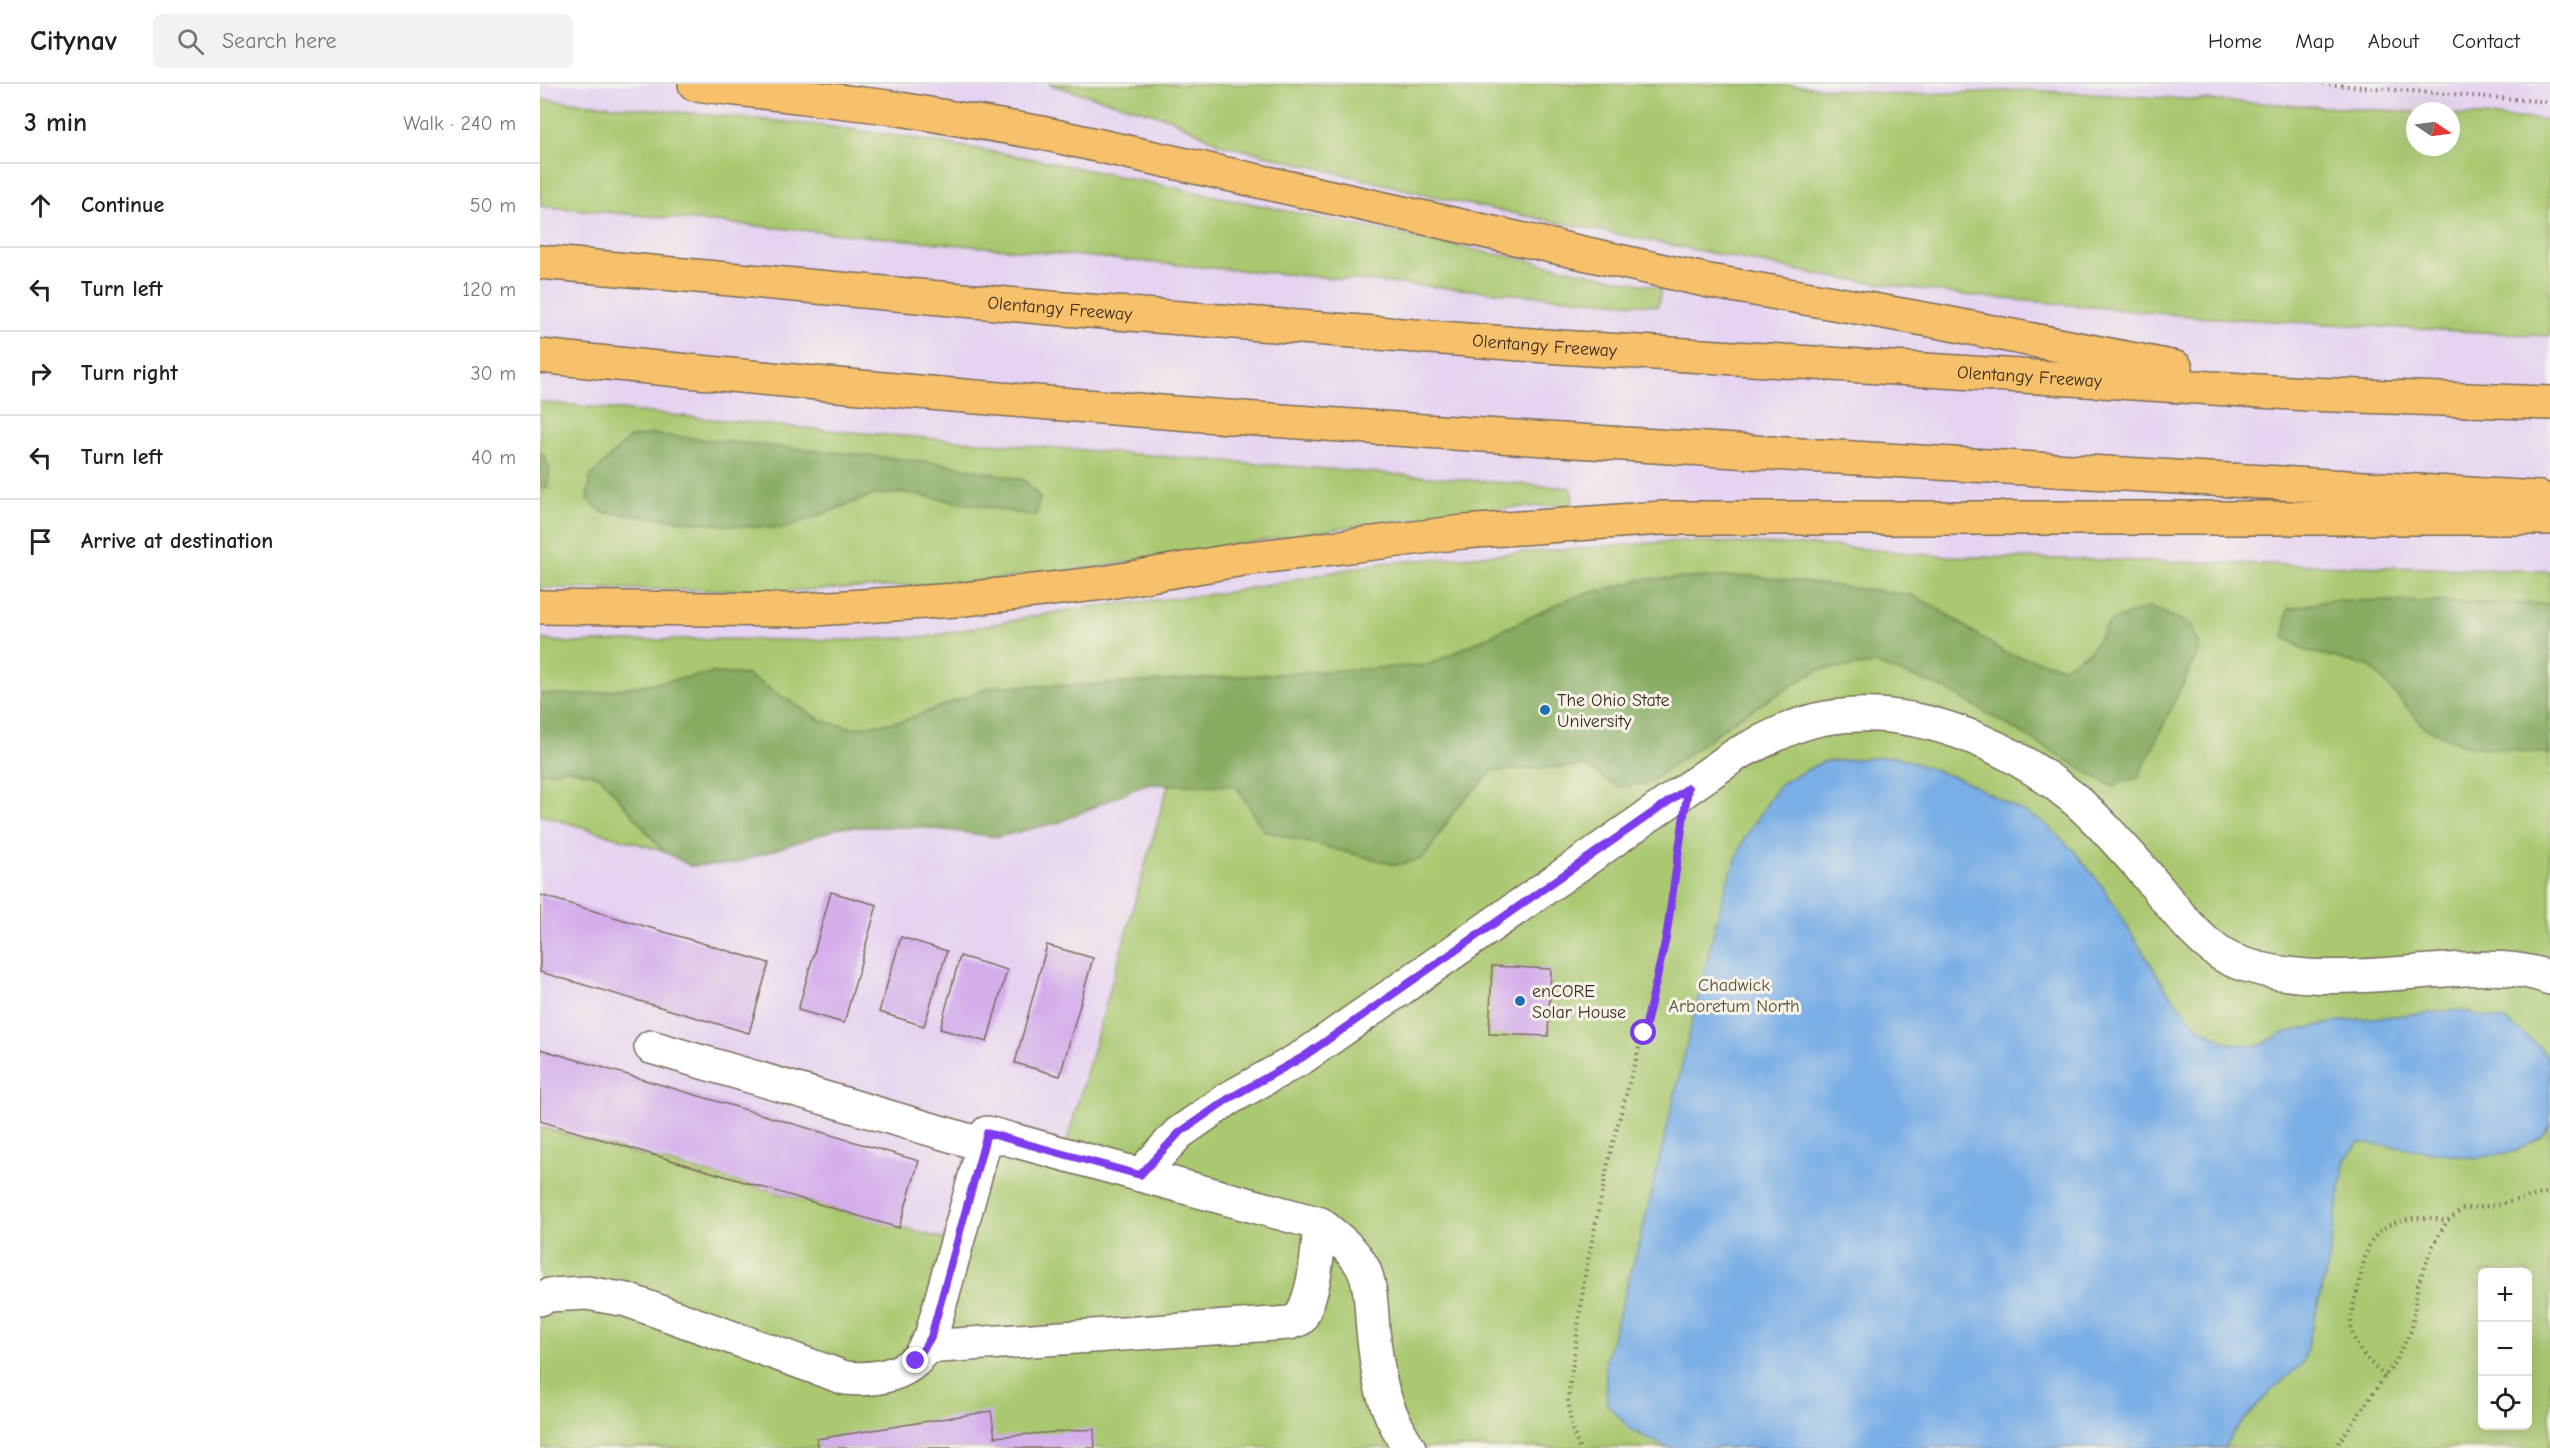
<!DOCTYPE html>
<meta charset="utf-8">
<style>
:root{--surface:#fff;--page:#f2f2f2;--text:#202124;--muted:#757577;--line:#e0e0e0}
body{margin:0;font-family:"Comic Neue",sans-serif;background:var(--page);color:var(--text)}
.controls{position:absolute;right:18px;bottom:18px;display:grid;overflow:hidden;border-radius:9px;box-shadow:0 6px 24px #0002}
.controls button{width:54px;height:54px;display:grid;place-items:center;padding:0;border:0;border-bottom:2px solid var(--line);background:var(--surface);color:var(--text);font:30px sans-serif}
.compass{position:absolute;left:1866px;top:18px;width:54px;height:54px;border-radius:50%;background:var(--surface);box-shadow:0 6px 24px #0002;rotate:103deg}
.stop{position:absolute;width:18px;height:18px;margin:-14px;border:4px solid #7c3aed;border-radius:50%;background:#fff}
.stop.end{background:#7c3aed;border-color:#fff;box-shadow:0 2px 6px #0008}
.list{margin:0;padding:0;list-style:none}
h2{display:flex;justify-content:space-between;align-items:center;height:78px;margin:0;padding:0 24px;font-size:26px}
h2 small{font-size:20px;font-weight:400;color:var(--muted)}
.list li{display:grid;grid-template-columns:39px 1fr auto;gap:18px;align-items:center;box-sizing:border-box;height:84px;padding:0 24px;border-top:2px solid var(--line)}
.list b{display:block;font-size:22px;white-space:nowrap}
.list em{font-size:20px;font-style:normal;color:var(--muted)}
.icon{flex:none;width:33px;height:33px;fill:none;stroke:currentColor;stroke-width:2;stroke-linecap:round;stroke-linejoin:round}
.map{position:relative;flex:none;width:2010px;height:1364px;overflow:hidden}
header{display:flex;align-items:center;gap:36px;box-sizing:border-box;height:84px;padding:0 30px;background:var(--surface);border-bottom:2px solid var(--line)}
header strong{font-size:28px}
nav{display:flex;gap:33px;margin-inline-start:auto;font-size:21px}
.search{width:420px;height:54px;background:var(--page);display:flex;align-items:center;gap:15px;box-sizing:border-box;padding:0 21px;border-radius:9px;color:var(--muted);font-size:22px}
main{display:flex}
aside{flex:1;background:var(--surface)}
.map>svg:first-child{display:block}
</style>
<header>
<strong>Citynav</strong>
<div class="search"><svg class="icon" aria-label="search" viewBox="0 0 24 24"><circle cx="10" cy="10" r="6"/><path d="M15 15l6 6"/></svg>Search here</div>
<nav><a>Home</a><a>Map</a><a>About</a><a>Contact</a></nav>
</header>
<main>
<aside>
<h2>3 min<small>Walk · 240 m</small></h2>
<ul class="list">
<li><svg class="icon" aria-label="ahead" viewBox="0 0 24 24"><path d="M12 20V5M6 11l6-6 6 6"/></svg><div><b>Continue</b></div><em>50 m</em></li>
<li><svg class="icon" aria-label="left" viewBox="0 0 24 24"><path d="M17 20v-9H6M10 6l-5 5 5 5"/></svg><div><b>Turn left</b></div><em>120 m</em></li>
<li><svg class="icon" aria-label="right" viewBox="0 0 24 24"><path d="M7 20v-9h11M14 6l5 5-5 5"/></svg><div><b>Turn right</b></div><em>30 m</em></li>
<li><svg class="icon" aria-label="left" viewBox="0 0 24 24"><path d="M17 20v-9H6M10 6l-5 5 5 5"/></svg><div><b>Turn left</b></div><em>40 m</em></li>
<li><svg class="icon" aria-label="arrive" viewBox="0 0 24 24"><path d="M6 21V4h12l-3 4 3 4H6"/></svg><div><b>Arrive at destination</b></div></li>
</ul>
</aside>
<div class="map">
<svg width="2010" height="1364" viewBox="0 0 2010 1364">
<rect width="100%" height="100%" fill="#f7f3e8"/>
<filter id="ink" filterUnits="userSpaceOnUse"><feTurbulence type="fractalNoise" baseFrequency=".0167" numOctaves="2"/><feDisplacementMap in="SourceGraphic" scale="12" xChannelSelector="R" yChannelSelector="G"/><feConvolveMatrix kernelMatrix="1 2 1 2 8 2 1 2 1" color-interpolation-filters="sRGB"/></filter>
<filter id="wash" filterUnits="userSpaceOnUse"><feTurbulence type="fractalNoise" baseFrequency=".008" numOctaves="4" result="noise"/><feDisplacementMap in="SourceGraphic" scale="24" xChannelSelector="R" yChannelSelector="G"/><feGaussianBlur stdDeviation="1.35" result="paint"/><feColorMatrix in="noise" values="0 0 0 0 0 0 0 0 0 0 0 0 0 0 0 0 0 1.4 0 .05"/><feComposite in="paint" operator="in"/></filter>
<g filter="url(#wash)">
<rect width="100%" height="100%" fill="#f3e6cf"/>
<path fill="#e5d3f1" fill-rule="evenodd" d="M0 0H2010V1364H0ZM1875 27H1911V63H1875ZM1942 1188H1988V1342H1942Z"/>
<g fill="#a9c86f" stroke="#727946" stroke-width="1.5" fill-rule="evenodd">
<polygon points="508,0 1239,0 1359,11 1486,6 1875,28 1875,63 1911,63 1911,30 2010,36 2010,252 1661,233 1423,211 1286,192 917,118 680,60 629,34"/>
<polygon points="0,15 278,41 380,55 500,76 1121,204 1118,222 639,181 0,122"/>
<path d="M0 318 273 345 1031 404 1033 420 954 425 814 442 558 483 414 500 247 507 0 504V404H7L4 371 0 369ZM484 396 496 432 367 409 333 411 245 444 194 442 62 428Z"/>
<path d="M1139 457 1291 462 1403 472 2010 487V1364H0V1043L404 1155 436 1036 526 1061 658 595 554 601 455 602 363 637 312 644 282 637 207 591 173 589 44 611 0 610V555L30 559 146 555 300 556 386 553 538 524 683 509 840 479ZM1942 1188H1988V1342H1942Z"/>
<polygon points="29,685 60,692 123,767 0,731 0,689"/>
</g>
<g fill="#86ac62" stroke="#606b40" stroke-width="1.5">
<polygon points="113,350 401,379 484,396 500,414 496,432 367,409 333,411 245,444 194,442 62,428 47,415 50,393 89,354"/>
<polygon points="0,369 4,371 10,386 7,404 0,404"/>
<polygon points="1212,492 1372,511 1397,524 1465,569 1524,583 1550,567 1570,537 1610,523 1651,540 1660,564 1598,694 1571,702 1406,605 1337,580 1278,586 1198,634 1107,700 1078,703 1045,682 953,687 917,723 884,774 856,781 724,747 696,702 605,700 520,738 457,753 381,743 302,743 193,780 150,782 123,767 60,692 29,685 0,689 0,610 44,611 173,589 207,591 282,637 312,644 363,637 455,602 554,601 888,581 1031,514 1104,495"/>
<polygon points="1791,516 2010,520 2010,670 1927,662 1885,644 1831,583 1765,566 1744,553 1748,525"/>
</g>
<polygon fill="#79aee6" stroke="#5a6c82" stroke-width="1.5" points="1355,672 1425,697 1503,738 1533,766 1562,802 1626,905 1655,940 1687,959 1719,962 1743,949 1801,937 1918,926 1966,937 1998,961 2010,977 2010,1041 2002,1052 1976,1067 1937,1074 1819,1058 1805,1076 1788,1181 1763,1279 1731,1307 1694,1347 1684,1364 1127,1364 1091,1346 1067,1320 1065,1280 1101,1152 1176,839 1187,799 1204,755 1240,700 1282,678"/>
<g id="blocks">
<g fill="#d4aeeb">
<polygon points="291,808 337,821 304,939 258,926"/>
<polygon points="0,811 229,879 209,949 0,888"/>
<polygon points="361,853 407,867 384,942 339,928"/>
<polygon points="507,861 553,874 520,992 475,979"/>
<polygon points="420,872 467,886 447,958 400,945"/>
<polygon points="952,882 1011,885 1008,952 949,950"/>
<polygon points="0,965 379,1077 359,1144 0,1037"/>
<polygon points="451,1327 455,1353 554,1345 555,1364 278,1364 277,1355"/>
</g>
</g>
</g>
<g filter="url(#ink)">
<use href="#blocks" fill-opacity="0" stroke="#7b6c5c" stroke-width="1.5"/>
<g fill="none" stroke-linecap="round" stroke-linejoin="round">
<g stroke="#7b6c5c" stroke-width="36">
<g id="minor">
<polyline points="111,963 444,1061"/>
<path d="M600 1091 639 1049 688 1015 763 973 1197 670C1225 656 1255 639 1286 634 1373 619 1465 658 1532 713 1554 731 1574 754 1593 775 1621 805 1655 860 1692 876 1758 903 1837 890 1906 886 1942 884 1976 881 2010 894"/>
<path d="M0 1215 9 1211 47 1209 87 1216 305 1294C328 1296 356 1294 375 1277 381 1272 386 1260 391 1253L447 1049 780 1140C796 1153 812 1164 822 1182 832 1200 831 1226 833 1246 838 1296 842 1321 869 1364"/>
<path d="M385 1263 749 1239 760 1235C776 1204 777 1174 780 1140"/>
</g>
</g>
<g stroke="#7b6c5c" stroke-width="36">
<g id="highway">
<polyline points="155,0 348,23 502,49 1169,197 1401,238 1636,284"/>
<path id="s1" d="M0 178 511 224 1019 263 1767 310 2010 319"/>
<path d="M0 272C665 342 1333 375 2000 414"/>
<polyline points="0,523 259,526 416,516 563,499 703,475 923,448 1122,434 2010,434"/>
</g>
</g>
<g stroke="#7b6c5c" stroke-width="4" stroke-dasharray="1.5 4.5" stroke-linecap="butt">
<polyline points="1783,0 2010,18"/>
<path d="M1845 1293C1833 1281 1820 1270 1814 1254 1808 1236 1813 1222 1818 1204 1821 1192 1823 1177 1828 1164 1842 1133 1878 1130 1907 1137"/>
<polyline points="1039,1364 1031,1342 1028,1316 1045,1191 1071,1065 1120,888 1142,752"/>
<polyline points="1795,1364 1855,1278 1872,1245 1878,1200 1893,1162 1907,1137 1923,1125 1956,1121 2010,1108"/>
</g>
<use href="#minor" stroke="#fff" stroke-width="33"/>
<use href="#highway" stroke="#f6c16b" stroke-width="33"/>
</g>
</g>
<g fill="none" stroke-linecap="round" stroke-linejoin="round" filter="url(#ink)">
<polyline stroke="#7c3aed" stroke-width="8" points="376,1277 391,1253 447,1049 600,1091 639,1049 688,1015 763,973 1148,704 1126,854 1104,949"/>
</g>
<g fill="#1f6fb2" stroke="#f7f3e8" stroke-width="2">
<circle cx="1005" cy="626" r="6"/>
<circle cx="980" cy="917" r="6"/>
</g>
<g text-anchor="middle" stroke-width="6" stroke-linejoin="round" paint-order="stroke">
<g font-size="18" fill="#3b2a1e" stroke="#f7f3e8">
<text dy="6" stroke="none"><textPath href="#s1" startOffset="522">Olentangy Freeway</textPath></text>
<text dy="6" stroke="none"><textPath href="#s1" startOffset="1008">Olentangy Freeway</textPath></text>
<text dy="6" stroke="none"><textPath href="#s1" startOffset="1494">Olentangy Freeway</textPath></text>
</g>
<g font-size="18" fill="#3b2a1e" stroke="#f7f3e8" text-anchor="start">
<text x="1017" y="622">The Ohio State<tspan x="1017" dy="21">University</tspan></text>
<text x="992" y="913">enCORE<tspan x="992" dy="21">Solar House</tspan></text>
</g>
<g font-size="18" fill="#565232" stroke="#f7f3e8">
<text x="1194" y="907">Chadwick<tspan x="1194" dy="21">Arboretum North</tspan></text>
</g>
</g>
</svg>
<div class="controls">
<button>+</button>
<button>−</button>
<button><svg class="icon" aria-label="locate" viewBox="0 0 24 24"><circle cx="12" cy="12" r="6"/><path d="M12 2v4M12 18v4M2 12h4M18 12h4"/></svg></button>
</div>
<svg class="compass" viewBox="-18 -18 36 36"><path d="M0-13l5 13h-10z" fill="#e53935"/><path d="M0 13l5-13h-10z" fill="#757577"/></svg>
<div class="stop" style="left:1104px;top:949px"></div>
<div class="stop end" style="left:376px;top:1277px"></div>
</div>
</main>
